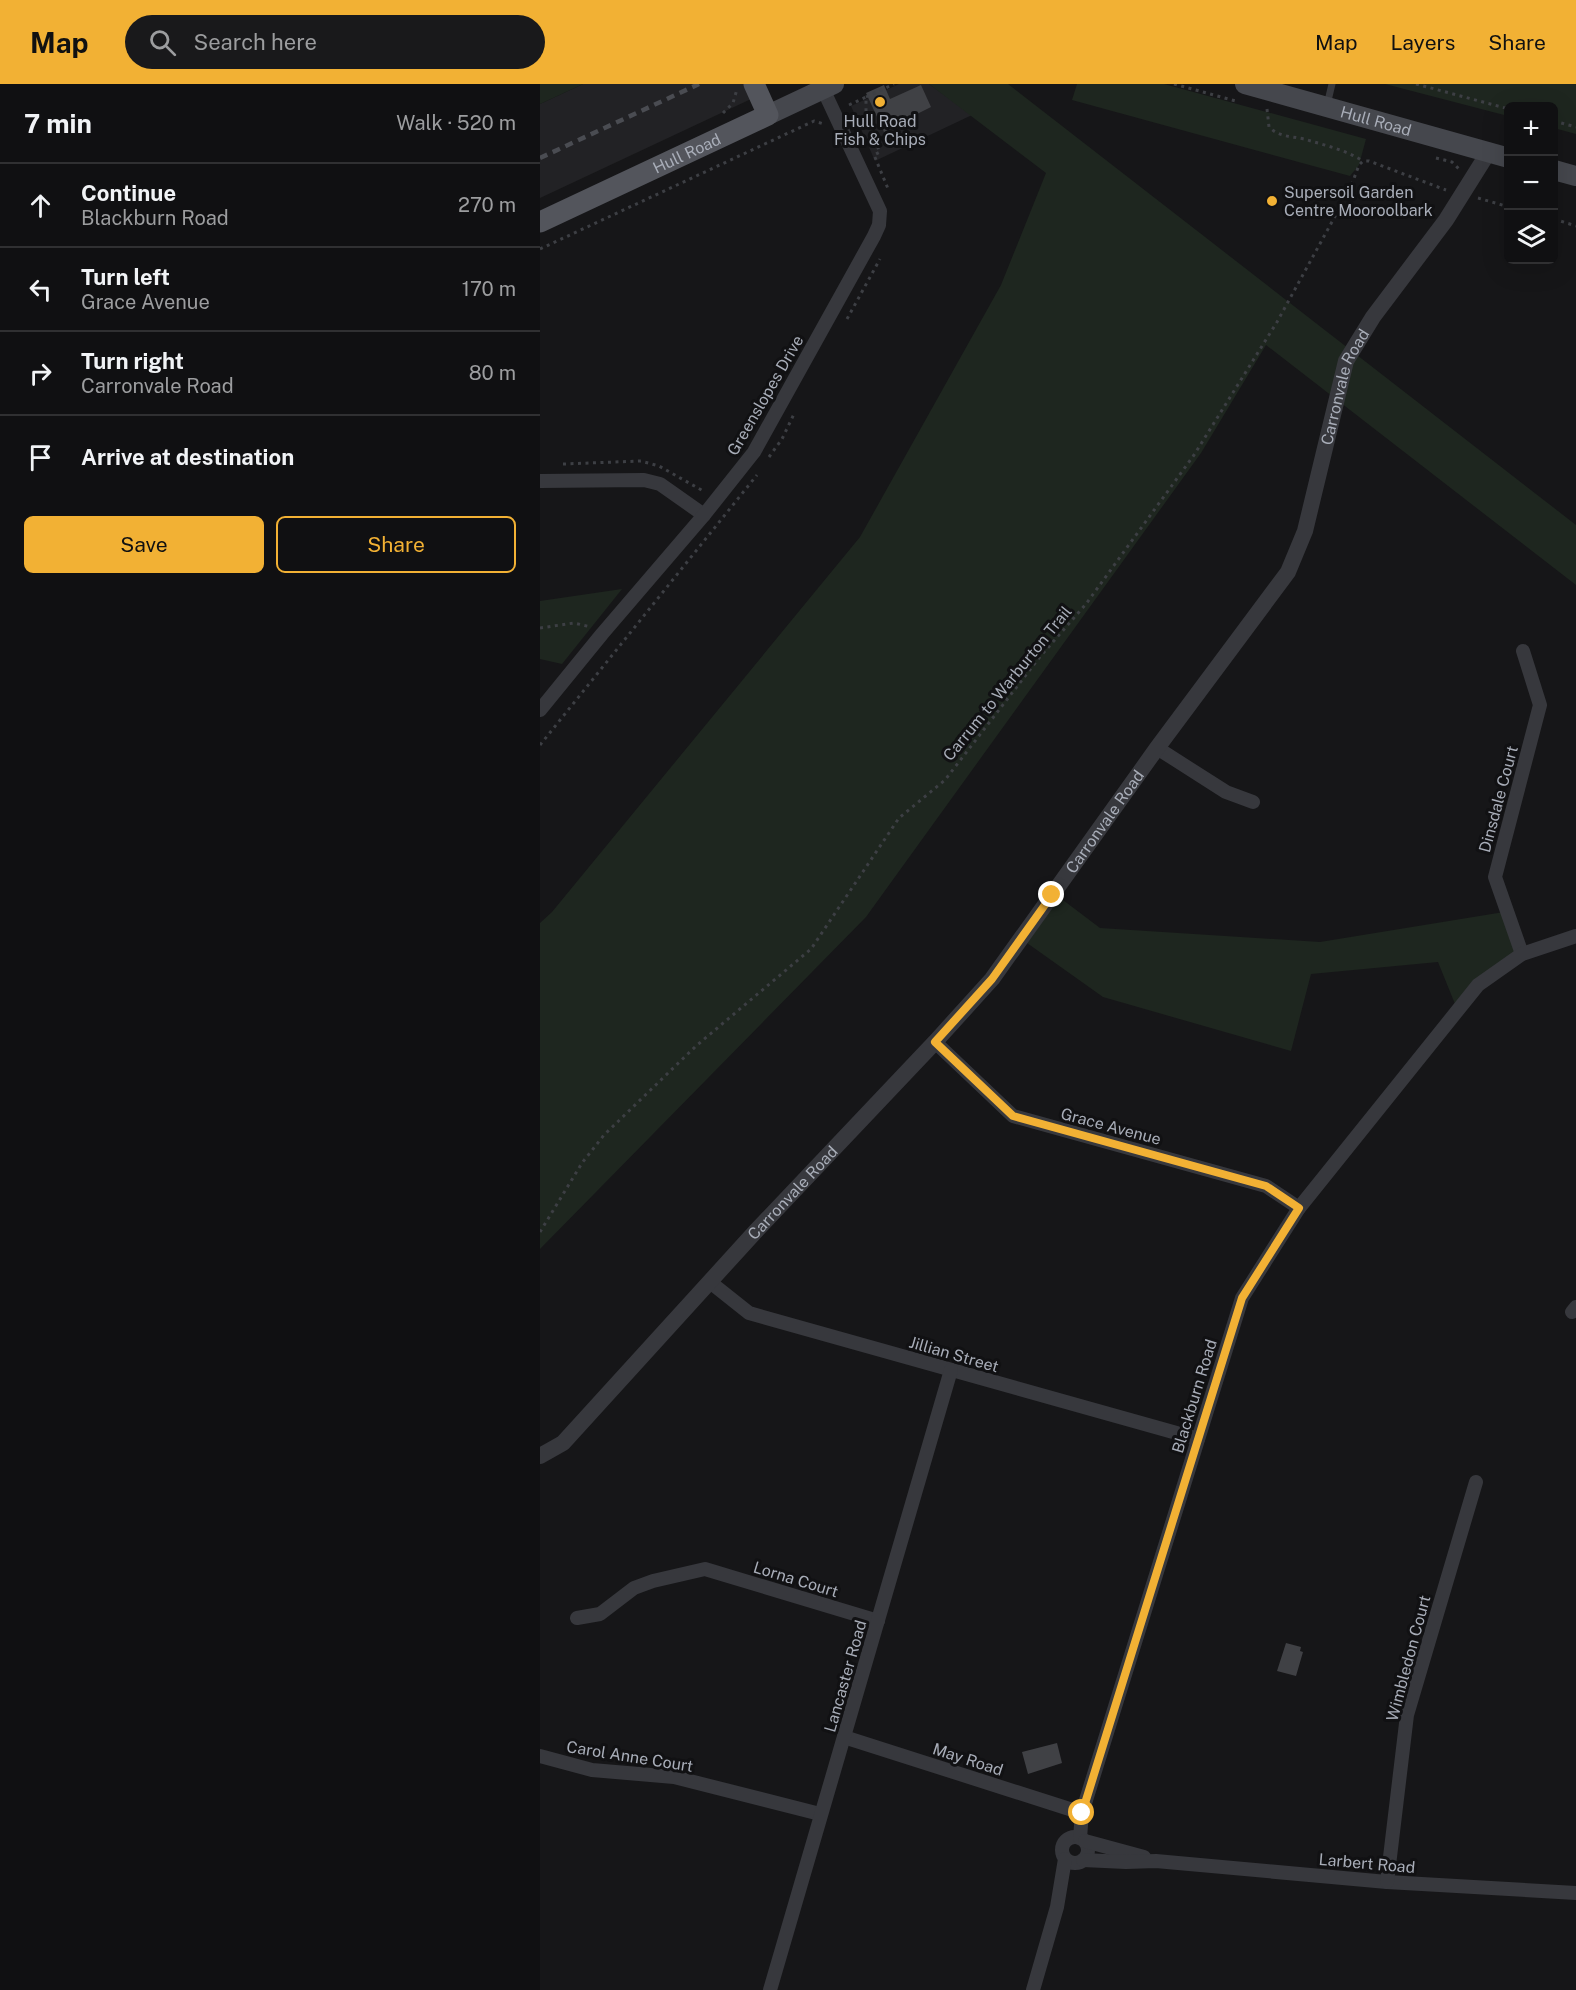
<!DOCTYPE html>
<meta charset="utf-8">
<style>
:root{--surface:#101012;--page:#19191b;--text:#f1f3f6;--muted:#9c9d9f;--line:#303032;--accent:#f2b134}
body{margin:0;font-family:"Public Sans",sans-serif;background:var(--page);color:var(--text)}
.controls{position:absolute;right:18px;top:18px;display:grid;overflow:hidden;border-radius:9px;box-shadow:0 6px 24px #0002}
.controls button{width:54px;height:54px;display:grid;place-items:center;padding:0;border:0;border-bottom:2px solid var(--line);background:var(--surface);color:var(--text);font:30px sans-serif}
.stop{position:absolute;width:18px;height:18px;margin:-14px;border:4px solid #f2b134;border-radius:50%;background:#fff}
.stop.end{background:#f2b134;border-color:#fff;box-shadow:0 2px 6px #0008}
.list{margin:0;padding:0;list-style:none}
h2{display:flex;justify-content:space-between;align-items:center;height:78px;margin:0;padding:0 24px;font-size:26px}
h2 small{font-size:20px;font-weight:400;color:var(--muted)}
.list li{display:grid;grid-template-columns:39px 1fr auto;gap:18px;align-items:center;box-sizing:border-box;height:84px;padding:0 24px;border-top:2px solid var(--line)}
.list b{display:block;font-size:22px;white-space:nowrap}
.list p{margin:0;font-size:20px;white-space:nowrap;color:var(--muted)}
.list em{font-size:20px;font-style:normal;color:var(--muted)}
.actions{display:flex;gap:12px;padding:18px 24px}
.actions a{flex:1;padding:14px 0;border:2px solid var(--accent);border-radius:9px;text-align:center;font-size:21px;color:var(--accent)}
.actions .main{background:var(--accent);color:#111}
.icon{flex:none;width:33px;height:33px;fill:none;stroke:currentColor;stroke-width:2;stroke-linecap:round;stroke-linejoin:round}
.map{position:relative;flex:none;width:1036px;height:1906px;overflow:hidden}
header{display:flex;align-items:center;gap:36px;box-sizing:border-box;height:84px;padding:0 30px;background:var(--accent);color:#111}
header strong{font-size:28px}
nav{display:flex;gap:33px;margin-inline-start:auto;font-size:21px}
.search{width:420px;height:54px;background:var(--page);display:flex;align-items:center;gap:15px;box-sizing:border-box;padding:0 21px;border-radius:33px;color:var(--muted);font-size:22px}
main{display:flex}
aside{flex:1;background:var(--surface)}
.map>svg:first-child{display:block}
</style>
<header>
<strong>Map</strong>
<div class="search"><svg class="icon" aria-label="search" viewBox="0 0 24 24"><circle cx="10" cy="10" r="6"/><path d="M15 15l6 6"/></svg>Search here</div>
<nav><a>Map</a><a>Layers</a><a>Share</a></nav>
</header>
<main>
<aside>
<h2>7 min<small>Walk · 520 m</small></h2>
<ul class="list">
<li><svg class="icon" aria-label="ahead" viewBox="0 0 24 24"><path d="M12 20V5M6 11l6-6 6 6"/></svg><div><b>Continue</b><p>Blackburn Road</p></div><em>270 m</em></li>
<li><svg class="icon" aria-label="left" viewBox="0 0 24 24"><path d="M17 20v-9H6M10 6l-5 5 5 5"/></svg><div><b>Turn left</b><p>Grace Avenue</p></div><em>170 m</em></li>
<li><svg class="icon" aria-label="right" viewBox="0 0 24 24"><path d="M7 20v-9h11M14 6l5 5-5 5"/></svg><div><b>Turn right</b><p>Carronvale Road</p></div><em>80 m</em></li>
<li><svg class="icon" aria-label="arrive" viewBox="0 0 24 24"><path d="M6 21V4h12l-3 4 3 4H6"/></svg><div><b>Arrive at destination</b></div></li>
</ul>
<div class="actions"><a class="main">Save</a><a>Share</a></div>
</aside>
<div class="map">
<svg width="1036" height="1906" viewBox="0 0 1036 1906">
<rect width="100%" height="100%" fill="#161618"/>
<g fill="#222225">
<polygon points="43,0 204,0 211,15 0,114 0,20"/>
<polygon points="359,0 389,0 432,31 335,77 311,22"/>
</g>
<g fill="#1e261f">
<polygon points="0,0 43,0 0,20"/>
<polygon points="389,0 468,0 1036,441 1036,501 726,261 661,369 326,833 0,1165 0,839 12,828 320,453 461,201 506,89"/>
<polygon points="537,0 624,0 826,55 819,81 810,92 532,16"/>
<polygon points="845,0 1036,0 1036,50 1014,44 1014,22 969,22 968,32"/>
<polygon points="82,505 22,580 0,575 0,517"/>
<polygon points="519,813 560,844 780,858 964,828 979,869 915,920 898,878 771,890 751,967 563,913 487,859"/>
</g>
<g fill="#404145">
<polygon points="344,1 350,15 381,1 391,23 361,38 362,40 344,48 326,9"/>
<polygon points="746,1559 761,1563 760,1567 763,1568 756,1592 737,1587"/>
<polygon points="517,1659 522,1679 488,1690 482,1668"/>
</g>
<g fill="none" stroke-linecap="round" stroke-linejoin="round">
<g stroke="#3d3f44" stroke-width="3" stroke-dasharray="3 4.5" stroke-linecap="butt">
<polyline points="634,0 699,18"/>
<polyline points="876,0 969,25"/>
<polyline points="326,13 354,0"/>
<polyline points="309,21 326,13 326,39"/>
<path d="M727 25 729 43C739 53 750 52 764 55 784 61 806 66 823 77"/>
<polyline points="183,29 193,19 197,5"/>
<polyline points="1014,37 1036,43"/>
<polyline points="317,38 318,41 326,39 340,68 334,71 349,107"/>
<polyline points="896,74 912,78 919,85"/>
<polyline points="938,114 969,123"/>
<polyline points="1014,135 1036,142"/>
<polyline points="0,165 274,37 284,40"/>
<polyline points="307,235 340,175"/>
<polyline points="229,373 242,355 254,330"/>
<polyline points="23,380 101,377 119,382 165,408"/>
<polyline points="0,544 34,539 51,543"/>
<polyline points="0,661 217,391"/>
<polyline points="0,1148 42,1079 64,1051 156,962 271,865 359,734 405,696 499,574 546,520 654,371 737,238 810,105 819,81 823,77 829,77 906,106"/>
</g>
<polyline stroke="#37383d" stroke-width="7" points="787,21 792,0"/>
<g stroke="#37383d" stroke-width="14">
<polyline points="0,397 104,396 120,400 164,431"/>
<polyline points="0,626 62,550 164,431 214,368 334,152 339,141 340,127 283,5"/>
<polyline points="617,664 686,708 713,718"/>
<polyline points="982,870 955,793 1000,621 983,567"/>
<polyline points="395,958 473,1032 726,1102 759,1124"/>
<polyline points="170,1198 209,1229 658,1355"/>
<polyline points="1032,1228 1036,1223"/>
<polyline points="37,1534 60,1530 94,1504 113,1497 165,1485 338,1537"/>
<polyline points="304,1653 542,1729"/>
<polyline points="0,1672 52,1686 134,1693 280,1730"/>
<circle cx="535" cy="1766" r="13"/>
<polyline points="540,1754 542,1729 702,1214 759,1124 938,901 982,870 1036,852"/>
<polyline points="545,1757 604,1773"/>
<polyline points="543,1776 586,1778 616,1777 847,1798 1036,1809"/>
<polyline points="847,1798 867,1631 936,1398"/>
<polyline points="230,1906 411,1286"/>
<polyline points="493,1906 517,1823 525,1775"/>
</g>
<path stroke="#37383d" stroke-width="16" id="s1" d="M0 1372 23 1359 215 1148 395 958 452 895 617 664 748 488 765 447 806 277 833 233 906 136 948 69"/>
<g stroke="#45474d" stroke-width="20">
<path id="s2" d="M705 0 969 74"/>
<polyline points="228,31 294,0"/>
<polyline points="1014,86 1036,92"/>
</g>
<path stroke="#53555c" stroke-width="21" id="s3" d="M0 138 228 31 214 0"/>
<polyline stroke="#4a4c52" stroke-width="4.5" stroke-dasharray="8 6" stroke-linecap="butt" points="0,74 159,0"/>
</g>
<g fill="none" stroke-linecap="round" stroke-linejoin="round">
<polyline stroke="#f2b134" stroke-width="8" points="512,811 452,895 395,958 473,1032 726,1102 759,1124 702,1214 542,1729"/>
</g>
<g fill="#f2b134" stroke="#111113" stroke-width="2">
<circle cx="340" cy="18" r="6"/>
<circle cx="732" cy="117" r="6"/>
</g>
<g text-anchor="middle" stroke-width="6" stroke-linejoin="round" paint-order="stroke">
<g font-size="16" fill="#a8adb8" stroke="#111113">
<text x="340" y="43">Hull Road<tspan x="340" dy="18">Fish &amp; Chips</tspan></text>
<text x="744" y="114" text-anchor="start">Supersoil Garden<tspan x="744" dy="18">Centre Mooroolbark</tspan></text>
</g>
<g font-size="16" fill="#a8adb8" stroke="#111113">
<text dy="6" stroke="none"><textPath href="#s2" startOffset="136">Hull Road</textPath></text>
<text dy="6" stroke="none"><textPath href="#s3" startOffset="162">Hull Road</textPath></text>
<text dy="6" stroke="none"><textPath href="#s1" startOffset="1356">Carronvale Road</textPath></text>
<text transform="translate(225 311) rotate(-60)" y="6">Greenslopes Drive</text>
<text transform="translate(467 599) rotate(-51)" y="6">Carrum to Warburton Trail</text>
<text transform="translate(958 715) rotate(-75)" y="6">Dinsdale Court</text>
<text dy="6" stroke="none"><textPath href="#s1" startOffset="852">Carronvale Road</textPath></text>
<text transform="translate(571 1042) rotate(15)" y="6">Grace Avenue</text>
<text dy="6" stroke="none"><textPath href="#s1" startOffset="366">Carronvale Road</textPath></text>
<text transform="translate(414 1270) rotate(16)" y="6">Jillian Street</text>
<text transform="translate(654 1312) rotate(-73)" y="6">Blackburn Road</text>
<text transform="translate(256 1495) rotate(17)" y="6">Lorna Court</text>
<text transform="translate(868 1574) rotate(-75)" y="6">Wimbledon Court</text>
<text transform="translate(305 1592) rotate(-74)" y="6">Lancaster Road</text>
<text transform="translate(90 1672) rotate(9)" y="6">Carol Anne Court</text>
<text transform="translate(428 1675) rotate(18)" y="6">May Road</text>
<text transform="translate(827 1779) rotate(5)" y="6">Larbert Road</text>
</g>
</g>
</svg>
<div class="controls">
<button>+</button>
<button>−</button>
<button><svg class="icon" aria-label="layers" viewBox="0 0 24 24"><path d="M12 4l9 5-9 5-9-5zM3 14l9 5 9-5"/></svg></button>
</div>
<div class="stop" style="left:542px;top:1729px"></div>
<div class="stop end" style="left:512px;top:811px"></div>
</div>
</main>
